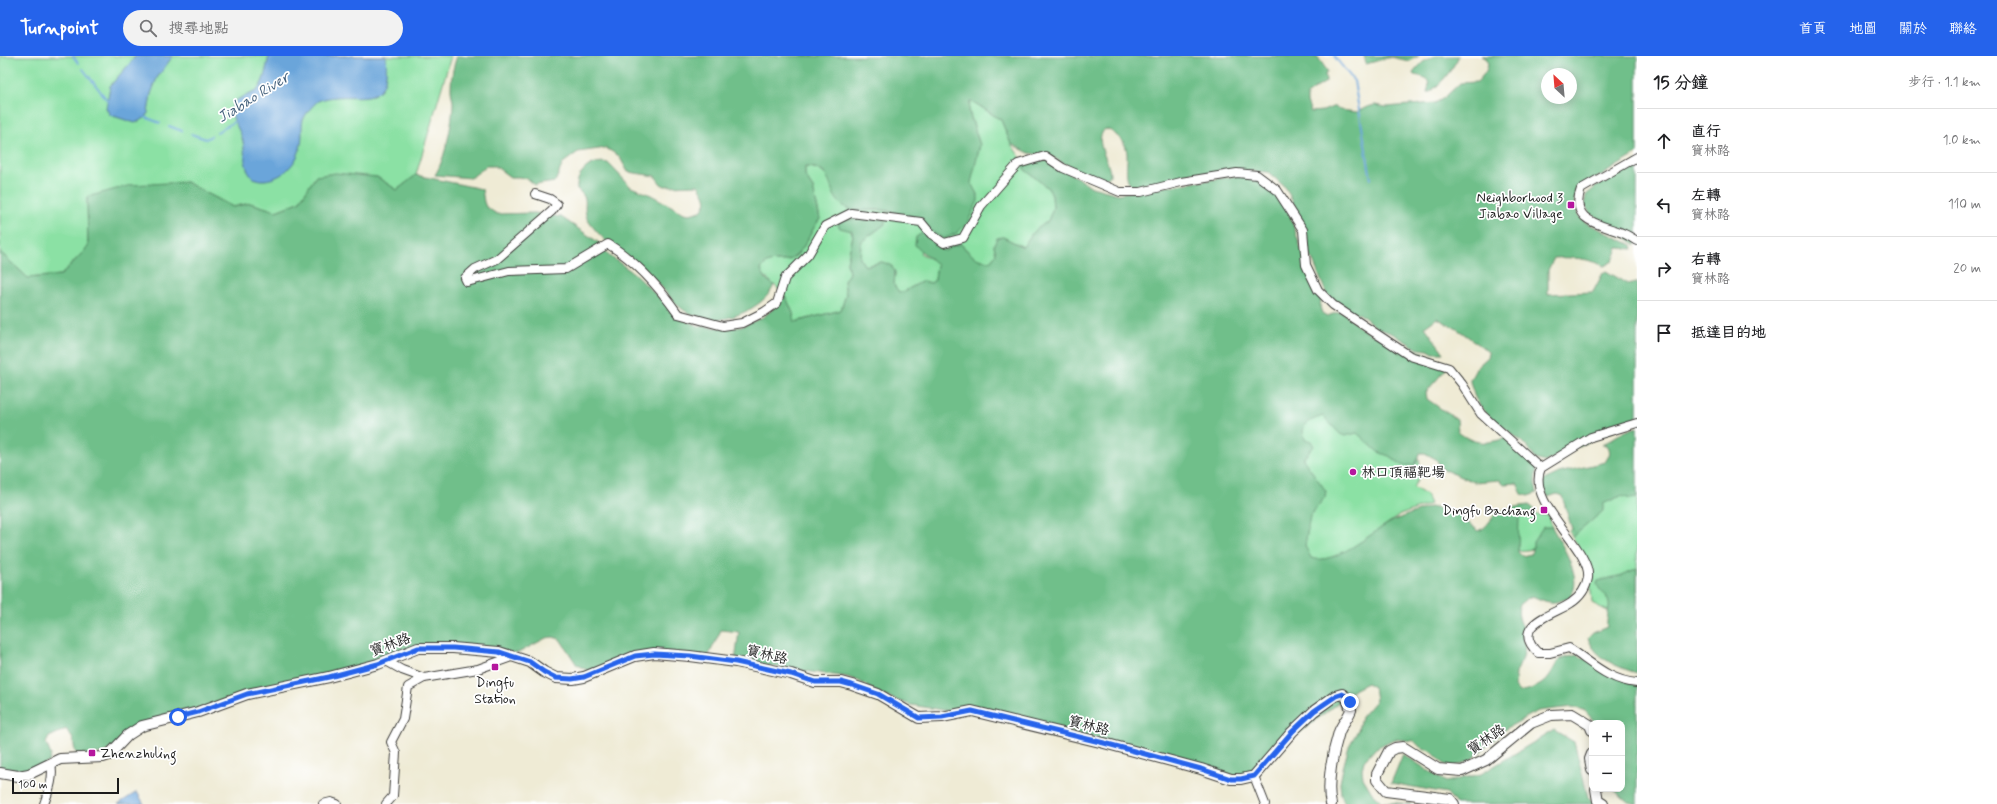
<!DOCTYPE html>
<html lang="zh-TW">
<meta charset="utf-8">
<style>
:root{--surface:#fff;--page:#f2f2f2;--text:#202124;--muted:#757577;--line:#e0e0e0;--accent:#2563eb}
body{margin:0;font-family:Mynerve,"LXGW WenKai TC",sans-serif;background:var(--page);color:var(--text)}
.controls{position:absolute;right:12px;bottom:12px;display:grid;overflow:hidden;border-radius:8px;box-shadow:0 2px 10px #0003}
.controls button{width:36px;height:36px;display:grid;place-items:center;padding:0;border:0;border-bottom:1px solid var(--line);background:var(--surface);color:var(--text);font:20px sans-serif}
.compass{position:absolute;left:1541px;top:12px;width:36px;height:36px;border-radius:50%;background:var(--surface);box-shadow:0 2px 10px #0003;rotate:334deg}
.scale{position:absolute;left:12px;bottom:10px;width:107px;box-sizing:border-box;padding-left:4px;border:2px solid #1c1c1c;border-top:0;font-size:11px;line-height:14px;white-space:nowrap;color:#1c1c1c;-webkit-text-stroke:3px #fff;paint-order:stroke}
.stop{position:absolute;width:12px;height:12px;margin:-9px;border:3px solid #2563eb;border-radius:50%;background:#fff}
.stop.end{background:#2563eb;border-color:#fff;box-shadow:0 1px 4px #0008}
.list{margin:0;padding:0;list-style:none}
h2{display:flex;justify-content:space-between;align-items:center;height:52px;margin:0;padding:0 16px;font-size:17px}
h2 small{font-size:13px;font-weight:400;color:var(--muted)}
.list li{display:grid;grid-template-columns:26px 1fr auto;gap:12px;align-items:center;box-sizing:border-box;height:64px;padding:0 16px;border-top:1px solid var(--line)}
.list b{display:block;font-size:15px;white-space:nowrap}
.list p{margin:0;font-size:13px;white-space:nowrap;color:var(--muted)}
.list em{font-size:13px;font-style:normal;color:var(--muted)}
.icon{flex:none;width:22px;height:22px;fill:none;stroke:currentColor;stroke-width:2;stroke-linecap:round;stroke-linejoin:round}
.map{position:relative;flex:none;width:1637px;height:748px;overflow:hidden}
header{display:flex;align-items:center;gap:24px;box-sizing:border-box;height:56px;padding:0 20px;background:var(--accent);color:#fff}
header strong{font-size:19px}
nav{display:flex;gap:22px;margin-inline-start:auto;font-size:14px}
.search{width:280px;height:36px;background:var(--page);display:flex;align-items:center;gap:10px;box-sizing:border-box;padding:0 14px;border-radius:22px;color:var(--muted);font-size:15px}
main{display:flex}
aside{flex:1;background:var(--surface)}
.map>svg:first-child{display:block}
</style>
<header>
<strong>Turnpoint</strong>
<div class="search"><svg class="icon" aria-label="search" viewBox="0 0 24 24"><circle cx="10" cy="10" r="6"/><path d="M15 15l6 6"/></svg>搜尋地點</div>
<nav><a>首頁</a><a>地圖</a><a>關於</a><a>聯絡</a></nav>
</header>
<main>
<div class="map">
<svg width="1637" height="748" viewBox="0 0 1637 748">
<rect width="100%" height="100%" fill="#fff"/>
<filter id="ink" filterUnits="userSpaceOnUse"><feTurbulence type="fractalNoise" baseFrequency=".025" numOctaves="2"/><feDisplacementMap in="SourceGraphic" scale="8" xChannelSelector="R" yChannelSelector="G"/><feConvolveMatrix kernelMatrix="1 2 1 2 8 2 1 2 1" color-interpolation-filters="sRGB"/></filter>
<filter id="wash" filterUnits="userSpaceOnUse"><feTurbulence type="fractalNoise" baseFrequency=".012" numOctaves="4" result="noise"/><feDisplacementMap in="SourceGraphic" scale="16" xChannelSelector="R" yChannelSelector="G"/><feGaussianBlur stdDeviation="0.9" result="paint"/><feColorMatrix in="noise" values="0 0 0 0 0 0 0 0 0 0 0 0 0 0 0 0 0 1.4 0 .05"/><feComposite in="paint" operator="in"/></filter>
<g filter="url(#wash)">
<rect width="100%" height="100%" fill="#efebd5"/>
<g fill="#8be1a4" stroke="#547e60">
<polygon points="0,0 451,0 416,119 397,134 377,121 316,120 299,146 276,155 250,147 233,151 186,126 87,141 88,191 61,219 28,222 0,196"/>
<path d="M970 46 975 47 1001 64 1011 88 1023 105 1024 113 1048 132 1052 139 1053 152 1048 165 1033 176 1023 191 1003 181 994 189 996 198 990 205 976 203 961 188 953 190 946 195C936 194 932 186 928 178L920 197 934 205 937 209 935 224 931 227 923 225 903 236H899L894 229 895 216 882 206 865 210 860 203 861 186 885 168 877 163 844 164 853 179 847 206 849 217 844 225 846 238 841 254 795 266C792 251 785 238 773 228 768 223 764 221 761 214 767 200 781 208 791 203 805 196 810 174 820 163L813 132 805 120V111C828 111 830 128 839 146L843 150 856 155 882 154 906 161 978 140 970 127 980 89 969 55Z"/>
<polygon points="1257,307 1409,403 1419,404 1421,419 1413,431 1426,439 1430,448 1400,459 1307,523"/>
<path d="M1615 432 1637 437V547L1623 563 1592 547C1590 516 1585 501 1569 475Z"/>
<polygon points="1519,458 1549,459 1557,491 1496,497"/>
</g>
<g fill="#70bf8a" stroke="#466e53" fill-rule="evenodd">
<path d="M457 0H1317L1328 16 1325 18 1326 26 1311 35 1307 39V46L1311 56 1323 55 1335 50 1340 54 1357 56 1367 51 1375 49 1386 51 1435 47 1444 42 1460 27 1477 26C1484 18 1490 13 1487 3L1482 0H1637V98L1580 132 1574 145 1578 159 1585 166 1632 189 1633 193 1618 192 1613 205 1604 210C1588 202 1572 201 1554 202L1548 214V238L1593 236 1603 217 1606 215 1628 228 1637 226V363L1545 406 1535 403C1522 376 1486 369 1474 339 1473 334 1470 329 1470 324L1477 311 1488 301 1489 297 1481 290 1457 273 1437 262 1425 271 1444 297H1433L1428 294 1418 293 1393 278 1377 272 1360 258 1353 257 1327 239 1309 195 1307 181 1301 163 1286 132 1268 116 1249 115 1219 118 1194 117 1132 131C1118 115 1138 94 1116 79 1113 76 1110 74 1105 73 1092 86 1111 106 1110 120L1106 123H1092L1052 101 1029 97 1011 88 1001 64 975 47 970 46 969 56 980 89 971 127 978 140V145L967 167 957 177 944 183C925 172 903 155 881 154 868 153 853 158 842 149 825 135 836 111 805 111V120L813 132 820 163C810 174 805 196 791 203 781 208 767 200 761 214L766 223 774 229C766 249 737 262 716 264 710 264 699 261 693 259 677 253 668 238 657 226 640 207 615 196 598 177 594 172 587 165 586 159 583 145 590 144 577 133 576 116 591 103 608 107L631 131 651 139 684 157 690 158 701 155C710 145 704 138 698 129L665 130 661 128 655 120 628 116 619 100 606 92 578 96 563 107 555 126 535 129 528 123 519 121H510L495 110H486L471 122 435 119C445 104 453 65 453 46 453 42 451 38 451 34 451 22 453 11 457 0ZM1547 18H1571V42H1547Z"/>
<polygon points="1364,0 1419,0 1409,5 1391,1 1366,8"/>
<path d="M1435 0H1459C1452 14 1442 27 1430 36H1427C1432 23 1425 21 1414 19L1413 17 1423 6Z"/>
<path d="M1049 104 1092 131 1118 138 1236 120H1255L1286 147 1301 193 1322 238 1320 251 1322 257 1327 260 1339 256 1345 258 1359 271 1370 278 1410 292 1445 307 1446 313 1426 336 1427 343 1457 364 1458 376C1475 389 1486 388 1506 382L1537 410 1535 427 1537 437 1528 440 1522 438 1517 427 1504 428 1500 424 1474 426 1442 413 1436 403 1425 397H1419L1416 408 1404 410 1389 400 1378 396 1357 377 1345 380 1340 378 1323 360C1312 364 1298 368 1305 383L1311 385 1314 390 1303 403 1326 435 1325 441 1310 460 1305 490 1311 502C1335 510 1370 477 1391 466 1402 460 1415 457 1426 452L1430 451 1459 457 1464 464 1479 475C1489 470 1490 462 1498 457 1506 452 1520 450 1529 449L1533 452 1532 457H1520L1519 461 1518 496 1522 500 1531 498 1533 495V486L1543 471H1552C1561 488 1585 523 1570 541 1553 549 1549 547 1532 540 1529 542 1524 544 1521 547 1515 554 1520 568 1525 574L1523 583 1525 592 1523 601 1516 617 1515 630 1520 636C1545 630 1548 624 1559 603L1577 599 1637 630V748L1628 746 1613 733H1622V667H1596L1584 654 1572 651 1538 655 1507 672 1471 704 1451 712 1447 711 1432 696 1420 691 1414 685 1394 683 1376 692 1364 705 1362 713 1363 722 1372 737 1382 746 1411 748H1345L1341 739 1340 727 1343 712 1349 690 1358 674 1361 661 1376 644 1374 631 1367 627 1355 633 1244 721 1210 716 1010 658 968 650 949 655 911 649 881 639 859 625 847 621 735 605 739 576 721 574 707 603 675 599 649 604 636 603 593 617 577 609 560 583 553 581 546 582 518 597 422 594 162 663 112 693 101 697 81 700 75 696 73 683 66 673 49 681 46 687 51 699 49 706 32 714H0V196L28 222 61 219 88 191 87 141 131 129 186 126 233 151 250 147 276 155 299 146 316 120 335 117 377 121 397 134 416 119 482 133 484 146 486 151 497 158 535 157 561 161 598 186 610 200 635 218 680 262 698 270 722 272 741 271 763 261 773 253 779 242 786 241 793 257 795 266 841 254 846 238 844 225 849 217 847 206 853 180 852 175 840 172 838 169 840 165 844 164 877 163 885 164V168L861 186 860 203 865 210 882 206 891 209 895 216 894 229 899 236H903L923 225 931 227 935 224 937 209C931 201 921 197 915 189L916 181 924 176C934 181 933 193 946 195L953 190 961 188C970 198 976 205 990 205L996 198 994 189 997 182 1003 181 1023 191 1033 176 1048 165 1053 152 1052 139 1048 132 1024 113 1023 105Z"/>
<polygon points="1637,105 1637,187 1636,189 1590,157 1584,149 1586,139 1603,125"/>
<path d="M1637 371V442L1631 443 1621 440 1603 448V455L1574 480 1562 440 1557 438 1548 441 1540 426 1559 417 1605 406C1609 400 1612 396 1607 389H1602L1623 376Z"/>
<path d="M1637 512V617C1617 611 1596 603 1588 582L1593 577 1607 571C1606 564 1610 552 1609 548 1608 540 1599 535 1597 528L1598 525 1622 519Z"/>
<polygon points="1554,674 1574,686 1588,741 1596,748 1456,748 1447,737 1391,727 1403,698 1446,726 1481,718"/>
</g>
<g fill="#6aa5da" stroke="#43607b">
<polygon points="136,0 173,0 157,22 151,38 148,57 145,62 135,67 110,59 106,52 110,30"/>
<path d="M269 0H386C391 61 354 31 318 45 313 49 306 57 303 64 302 67 302 72 302 76 302 90 299 102 289 112 283 119 274 123 265 124 240 126 247 97 242 82 239 72 230 62 232 51 234 41 250 40 257 34 265 26 266 10 269 0Z"/>
<polygon points="137,736 144,748 118,748"/>
</g>
<g fill="none" stroke-linecap="round" stroke-linejoin="round">
<g stroke="#6aa5da" stroke-width="2">
<polyline points="73,0 78,7"/>
<polyline points="1334,0 1354,25 1371,123"/>
<polyline points="83,13 108,45"/>
<polyline points="145,61 160,67"/>
<polyline points="169,70 182,75"/>
<polyline points="217,76 237,64"/>
<polyline points="191,78 206,83 211,80"/>
</g>
</g>
</g>
<g filter="url(#ink)">
<g fill="none" stroke-linecap="round" stroke-linejoin="round">
<g stroke="#3c3b38" stroke-width="10">
<g id="minor">
<path d="M1637 101 1581 133C1569 164 1598 168 1620 176 1626 178 1632 182 1637 185"/>
<path d="M535 138 550 143 557 148 552 155 497 203 475 213 465 222 467 226 509 215 566 213 608 188C636 205 659 231 678 258L723 270 742 267 764 256 777 247 785 222 808 199 825 170 851 157 921 166 931 178 944 187 963 182 981 150 1018 108 1045 100 1063 112 1120 136H1141L1181 126 1237 117 1257 119 1277 134 1303 174 1306 209 1318 234 1333 249 1410 300 1449 312 1462 328 1481 358 1541 412"/>
<path d="M1637 367 1591 381 1541 412C1525 448 1592 492 1588 522 1586 533 1580 541 1571 547 1556 558 1508 568 1538 597H1550L1569 592C1591 606 1609 625 1637 627"/>
<polyline points="386,605 402,614 424,622"/>
<polyline points="1254,720 1265,748"/>
<path d="M44 748C49 734 54 722 51 707"/>
<polyline points="323,748 331,746 337,748"/>
<polyline points="386,748 393,740 396,697 391,686 403,663 408,631 424,622 478,613 514,600"/>
</g>
</g>
<g stroke="#3c3b38" stroke-width="12">
<g id="major">
<polyline points="1592,698 1590,703 1592,714"/>
<path d="M0 717 18 720 29 718 60 703 103 701 109 699 128 679 142 670 198 656 247 638 329 621 378 608 418 592H453L499 596 530 606 544 616 556 622 573 623 584 621 635 600 654 597 690 600 736 606 791 618 815 626H841L852 629 878 638 919 662 942 661 972 655 1104 687 1201 713 1231 723H1241L1254 720 1292 676 1314 655 1335 640 1342 638 1347 642 1351 654C1348 662 1342 668 1339 676 1333 695 1326 729 1331 748"/>
<polyline points="1596,733 1598,745 1603,748"/>
<polyline points="1454,748 1450,743 1386,735 1377,724 1377,718 1389,695 1395,692 1403,691 1438,713 1462,715 1486,704 1531,667 1551,659 1572,658 1590,669 1592,674"/>
</g>
</g>
<use href="#minor" stroke="#fff" stroke-width="8"/>
<use href="#major" stroke="#fff" stroke-width="10"/>
</g>
</g>
<g fill="none" stroke-linecap="round" stroke-linejoin="round" filter="url(#ink)">
<polyline stroke="#2563eb" stroke-width="5" points="178,661 198,656 247,638 329,621 378,608 418,592 453,592 499,596 530,606 544,616 556,622 572,623 584,621 635,600 654,598 690,600 736,606 791,618 815,626 841,626 852,629 878,638 919,662 942,661 972,655 1104,687 1201,713 1231,723 1241,723 1254,720 1292,676 1314,655 1336,640 1342,638 1346,640 1350,646"/>
</g>
<g fill="#b5179e" stroke="#fff" stroke-width="1.5">
<rect x="1567" y="145" width="8" height="8" rx="2"/>
<circle cx="1353" cy="416" r="4"/>
<rect x="1540" y="450" width="8" height="8" rx="2"/>
<rect x="491" y="607" width="8" height="8" rx="2"/>
<rect x="88" y="693" width="8" height="8" rx="2"/>
</g>
<g text-anchor="middle" stroke-width="3.5" stroke-linejoin="round" paint-order="stroke">
<g font-size="14" fill="#1c1c1c" stroke="#fff" text-anchor="end">
<text x="1563" y="146">Neighborhood 3<tspan x="1563" dy="16">Jiabao Village</tspan></text>
<text x="1361" y="421" text-anchor="start">林口頂福靶場</text>
<text x="1536" y="459">Dingfu Bachang</text>
<text x="495" y="631" text-anchor="middle">Dingfu<tspan x="495" dy="16">Station</tspan></text>
<text x="100" y="702" text-anchor="start">Zhenzhuling</text>
</g>
<g font-size="14" fill="#1c1c1c" stroke="#fff">
<text transform="translate(390 588) rotate(-20)" y="5">寶林路</text>
<text transform="translate(767 598) rotate(13)" y="5">寶林路</text>
<text transform="translate(1089 669) rotate(14)" y="5">寶林路</text>
<text transform="translate(1486 683) rotate(-34)" y="5">寶林路</text>
</g>
<g font-size="15" font-style="italic" fill="#43607b" stroke="#fff">
<text transform="translate(253 41) rotate(-32)" y="5">Jiabao River</text>
</g>
</g>
</svg>
<div class="controls">
<button>+</button>
<button>−</button>
</div>
<svg class="compass" viewBox="-18 -18 36 36"><path d="M0-13l5 13h-10z" fill="#e53935"/><path d="M0 13l5-13h-10z" fill="#757577"/></svg>
<div class="scale">100 m</div>
<div class="stop" style="left:178px;top:661px"></div>
<div class="stop end" style="left:1350px;top:646px"></div>
</div>
<aside>
<h2>15 分鐘<small>步行 · 1.1 km</small></h2>
<ul class="list">
<li><svg class="icon" aria-label="ahead" viewBox="0 0 24 24"><path d="M12 20V5M6 11l6-6 6 6"/></svg><div><b>直行</b><p>寶林路</p></div><em>1.0 km</em></li>
<li><svg class="icon" aria-label="left" viewBox="0 0 24 24"><path d="M17 20v-9H6M10 6l-5 5 5 5"/></svg><div><b>左轉</b><p>寶林路</p></div><em>110 m</em></li>
<li><svg class="icon" aria-label="right" viewBox="0 0 24 24"><path d="M7 20v-9h11M14 6l5 5-5 5"/></svg><div><b>右轉</b><p>寶林路</p></div><em>20 m</em></li>
<li><svg class="icon" aria-label="arrive" viewBox="0 0 24 24"><path d="M6 21V4h12l-3 4 3 4H6"/></svg><div><b>抵達目的地</b></div></li>
</ul>
</aside>
</main>
